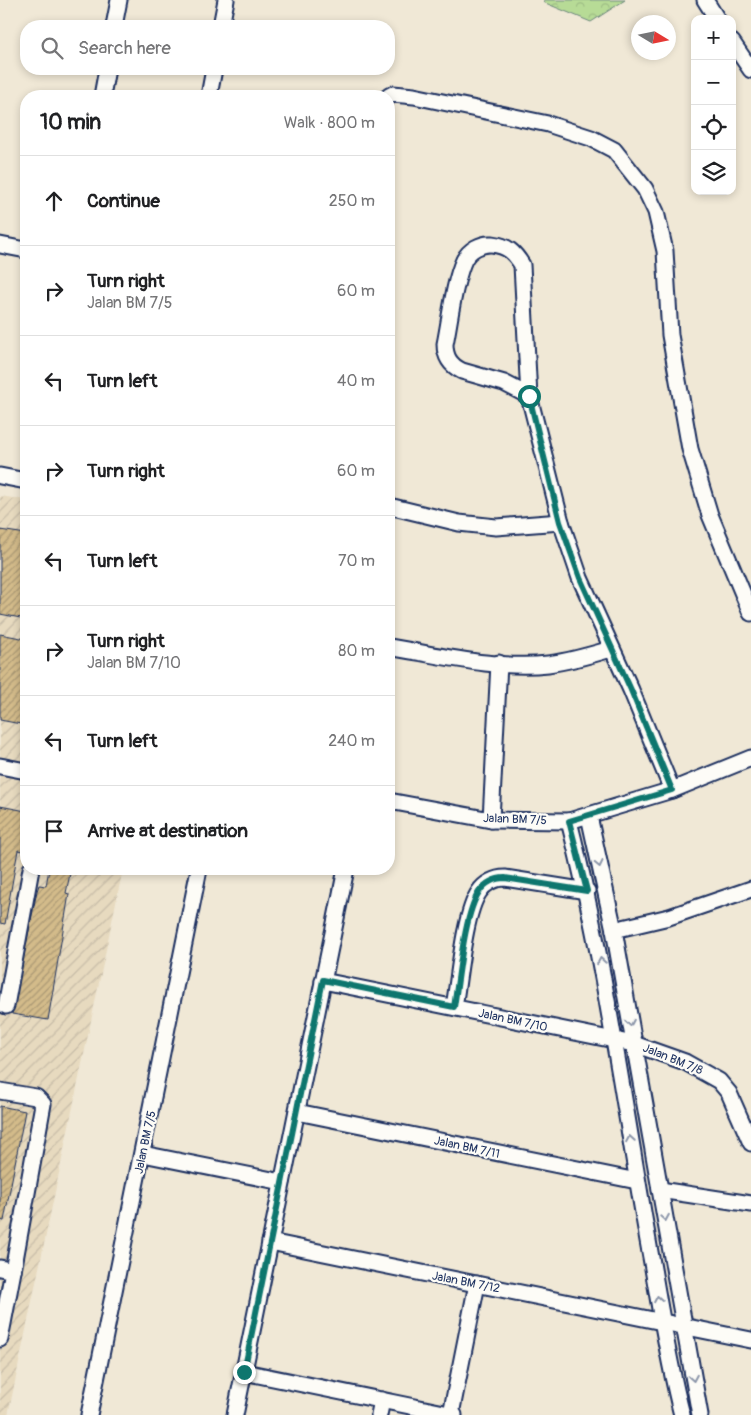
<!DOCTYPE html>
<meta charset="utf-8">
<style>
:root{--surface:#fff;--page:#f2f2f2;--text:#202124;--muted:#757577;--line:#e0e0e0}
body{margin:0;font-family:Pangolin,sans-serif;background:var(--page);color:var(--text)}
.controls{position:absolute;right:15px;top:15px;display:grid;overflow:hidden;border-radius:10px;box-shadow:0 2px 8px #0003}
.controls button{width:45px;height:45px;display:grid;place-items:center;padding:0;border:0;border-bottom:1px solid var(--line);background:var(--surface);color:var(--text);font:25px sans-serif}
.compass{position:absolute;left:631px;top:15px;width:45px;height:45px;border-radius:50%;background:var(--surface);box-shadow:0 2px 8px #0003;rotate:100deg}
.stop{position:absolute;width:15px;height:15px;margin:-11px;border:4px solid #0f766e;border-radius:50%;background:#fff}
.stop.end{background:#0f766e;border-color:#fff;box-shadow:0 1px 5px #0008}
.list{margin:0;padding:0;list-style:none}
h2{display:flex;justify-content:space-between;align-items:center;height:65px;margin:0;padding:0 20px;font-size:21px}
h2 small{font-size:16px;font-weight:400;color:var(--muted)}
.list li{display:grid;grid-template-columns:32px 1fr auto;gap:15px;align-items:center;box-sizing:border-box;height:90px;padding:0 20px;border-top:1px solid var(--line)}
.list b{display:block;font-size:19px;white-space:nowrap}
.list p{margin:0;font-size:16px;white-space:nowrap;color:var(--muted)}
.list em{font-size:16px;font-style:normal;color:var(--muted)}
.icon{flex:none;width:28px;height:28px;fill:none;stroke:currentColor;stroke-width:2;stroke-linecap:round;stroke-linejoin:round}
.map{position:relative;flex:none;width:751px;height:1415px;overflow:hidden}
.search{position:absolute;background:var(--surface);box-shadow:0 2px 8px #0003;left:20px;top:20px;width:375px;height:55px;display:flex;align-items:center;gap:12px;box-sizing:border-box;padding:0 18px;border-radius:20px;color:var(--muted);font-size:19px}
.panel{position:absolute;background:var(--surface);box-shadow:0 2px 8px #0003;left:20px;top:90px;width:375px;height:785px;border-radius:20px}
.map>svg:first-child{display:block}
</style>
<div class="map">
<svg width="751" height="1415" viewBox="0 0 751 1415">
<defs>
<pattern id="industrial-furrows" width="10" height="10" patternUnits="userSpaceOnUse" patternTransform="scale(1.25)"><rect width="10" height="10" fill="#e7dabf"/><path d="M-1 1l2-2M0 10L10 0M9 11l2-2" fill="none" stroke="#c6bba7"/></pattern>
<pattern id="park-crowns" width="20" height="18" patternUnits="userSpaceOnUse" patternTransform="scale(1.25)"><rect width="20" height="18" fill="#b7db96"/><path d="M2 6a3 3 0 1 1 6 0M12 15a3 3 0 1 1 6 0" fill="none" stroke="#9dbc84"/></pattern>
<pattern id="building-hatch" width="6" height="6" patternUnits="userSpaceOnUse" patternTransform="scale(1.25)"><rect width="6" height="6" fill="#d3bb8a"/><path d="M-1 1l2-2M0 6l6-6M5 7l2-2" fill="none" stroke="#aa9874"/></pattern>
</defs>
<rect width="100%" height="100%" fill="#f0e8d6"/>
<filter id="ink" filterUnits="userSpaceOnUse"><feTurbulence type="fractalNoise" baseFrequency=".02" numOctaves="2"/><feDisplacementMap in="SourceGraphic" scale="10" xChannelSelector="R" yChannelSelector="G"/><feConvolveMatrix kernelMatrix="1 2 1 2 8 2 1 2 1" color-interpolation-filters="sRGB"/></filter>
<g filter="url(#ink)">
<polygon fill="url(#industrial-furrows)" points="0,496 26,500 26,869 123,869 8,1415 0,1415"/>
<polygon fill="url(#park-crowns)" stroke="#69857a" points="544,0 625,0 591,22 543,2"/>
<g fill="url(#building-hatch)" stroke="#1b2f5e">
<polygon points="0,530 26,534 26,619 0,614"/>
<polygon points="0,634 26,639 26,725 0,720"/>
<polygon points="0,806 26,811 26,852 18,850 5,924 0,923"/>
<polygon points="49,869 71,869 66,893 69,894 48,1020 12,1014 37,891 39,885 46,886"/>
<polygon points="0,1106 25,1111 4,1221 0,1220"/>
</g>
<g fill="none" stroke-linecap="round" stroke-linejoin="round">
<g stroke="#1b2f5e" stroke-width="19">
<g id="minor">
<polyline points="705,0 717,19"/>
<polyline points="114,26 119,0"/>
<polyline points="221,26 226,0"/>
<polyline points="732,42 751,70"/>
<polyline points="102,96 107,69"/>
<polyline points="209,96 214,69"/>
<polyline points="389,96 393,94 414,96 548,124 591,138 614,150 645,189 656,212 665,251 670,335 690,449 710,515 751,613"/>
<polyline points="0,245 26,250"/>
<path d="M529 396 504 383 462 371C450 365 445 357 445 344 450 320 454 281 464 260 469 250 481 243 492 244 508 246 514 252 522 265L529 396 561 522 580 578 631 690 672 790"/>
<polyline points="0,476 26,481"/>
<polyline points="389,506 459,523 496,527 561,522"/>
<path d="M389 647C438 655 499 670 548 664 570 661 591 655 611 649"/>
<polyline points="0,766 26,771"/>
<polyline points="389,801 491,820 569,821 672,790 751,758"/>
<polyline points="589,816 614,930 700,1415"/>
<polyline points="491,820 499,663"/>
<path d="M569 821C606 967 625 1115 652 1263 661 1314 669 1365 682 1415"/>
<polyline points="614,930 669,917 751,889"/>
<polyline points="323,981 634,1044 685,1062 719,1081 729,1093 751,1143"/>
<polyline points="6,1006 31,869"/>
<path d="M454 1007C459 979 464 914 479 892 485 883 495 878 505 878L587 891"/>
<polyline points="0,1091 36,1097 43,1104 13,1271"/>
<polyline points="297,1112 637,1181"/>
<polyline points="143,1154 282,1182"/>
<polyline points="660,1190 751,1204"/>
<polyline points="270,1242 751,1340"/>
<polyline points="0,1268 13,1271 0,1339"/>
<polyline points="244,1372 454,1415"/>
<polyline points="451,1414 477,1284"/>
<polyline points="89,1415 199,869"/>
<polyline points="235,1415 346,869"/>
<polyline points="379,1415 382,1400"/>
</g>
</g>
<use href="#minor" stroke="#fdfcf7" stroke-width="15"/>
</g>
<defs><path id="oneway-chevron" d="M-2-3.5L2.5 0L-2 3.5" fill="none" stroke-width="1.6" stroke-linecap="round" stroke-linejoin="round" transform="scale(1.25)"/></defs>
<g stroke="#8c96aa">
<use href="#oneway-chevron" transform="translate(599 864) rotate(78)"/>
<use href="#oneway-chevron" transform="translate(601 961) rotate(-100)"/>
<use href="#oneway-chevron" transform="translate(630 1023) rotate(80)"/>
<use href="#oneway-chevron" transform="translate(630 1139) rotate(-99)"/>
<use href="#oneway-chevron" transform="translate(665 1218) rotate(80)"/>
<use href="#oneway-chevron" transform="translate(658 1299) rotate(-100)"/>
<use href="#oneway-chevron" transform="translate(693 1378) rotate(80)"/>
</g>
</g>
<g fill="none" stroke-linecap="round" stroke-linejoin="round" filter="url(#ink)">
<path stroke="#0f766e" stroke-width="6" d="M244 1372 323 980 454 1007C459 978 464 915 479 892 485 883 495 878 505 878L587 891 569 821 672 790 631 690 580 578 560 522 529 396"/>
</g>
<g text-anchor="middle" stroke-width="4.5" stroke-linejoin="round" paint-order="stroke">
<g font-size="12" fill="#1b2f5e" stroke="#fdfcf7">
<text transform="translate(515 819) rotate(2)" y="4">Jalan BM 7/5</text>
<text transform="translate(513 1020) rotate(12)" y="4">Jalan BM 7/10</text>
<text transform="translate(673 1059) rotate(22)" y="4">Jalan BM 7/8</text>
<text transform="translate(145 1142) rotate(-78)" y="4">Jalan BM 7/5</text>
<text transform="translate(467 1147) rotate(12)" y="4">Jalan BM 7/11</text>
<text transform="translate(466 1282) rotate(11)" y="4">Jalan BM 7/12</text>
</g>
</g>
</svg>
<div class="controls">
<button>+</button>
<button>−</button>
<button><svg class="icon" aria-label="locate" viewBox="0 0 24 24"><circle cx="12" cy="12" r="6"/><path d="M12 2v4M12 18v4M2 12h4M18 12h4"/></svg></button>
<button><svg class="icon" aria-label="layers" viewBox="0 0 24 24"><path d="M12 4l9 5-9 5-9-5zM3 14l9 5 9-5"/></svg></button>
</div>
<svg class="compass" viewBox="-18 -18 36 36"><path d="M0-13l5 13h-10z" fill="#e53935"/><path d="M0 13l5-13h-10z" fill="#757577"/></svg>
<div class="stop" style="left:529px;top:396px"></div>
<div class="stop end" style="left:244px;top:1372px"></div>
<div class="search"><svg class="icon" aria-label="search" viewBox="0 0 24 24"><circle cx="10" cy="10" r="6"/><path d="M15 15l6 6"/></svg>Search here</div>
<section class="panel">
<h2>10 min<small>Walk · 800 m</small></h2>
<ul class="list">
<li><svg class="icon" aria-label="ahead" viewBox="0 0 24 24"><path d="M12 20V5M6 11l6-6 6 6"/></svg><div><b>Continue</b></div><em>250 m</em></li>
<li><svg class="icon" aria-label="right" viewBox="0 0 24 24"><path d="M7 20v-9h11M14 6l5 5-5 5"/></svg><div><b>Turn right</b><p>Jalan BM 7/5</p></div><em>60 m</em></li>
<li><svg class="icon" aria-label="left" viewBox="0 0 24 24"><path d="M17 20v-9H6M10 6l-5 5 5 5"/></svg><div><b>Turn left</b></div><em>40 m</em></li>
<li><svg class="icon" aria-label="right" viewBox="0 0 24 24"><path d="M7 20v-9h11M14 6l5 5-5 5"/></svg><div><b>Turn right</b></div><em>60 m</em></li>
<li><svg class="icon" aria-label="left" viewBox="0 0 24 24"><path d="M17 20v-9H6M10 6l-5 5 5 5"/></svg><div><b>Turn left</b></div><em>70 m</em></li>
<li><svg class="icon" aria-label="right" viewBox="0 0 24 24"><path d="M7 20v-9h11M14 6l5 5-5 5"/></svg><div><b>Turn right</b><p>Jalan BM 7/10</p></div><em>80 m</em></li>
<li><svg class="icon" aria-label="left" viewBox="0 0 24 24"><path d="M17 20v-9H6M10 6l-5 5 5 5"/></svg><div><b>Turn left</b></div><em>240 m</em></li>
<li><svg class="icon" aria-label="arrive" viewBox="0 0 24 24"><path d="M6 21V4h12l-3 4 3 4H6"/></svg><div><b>Arrive at destination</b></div></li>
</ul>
</section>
</div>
